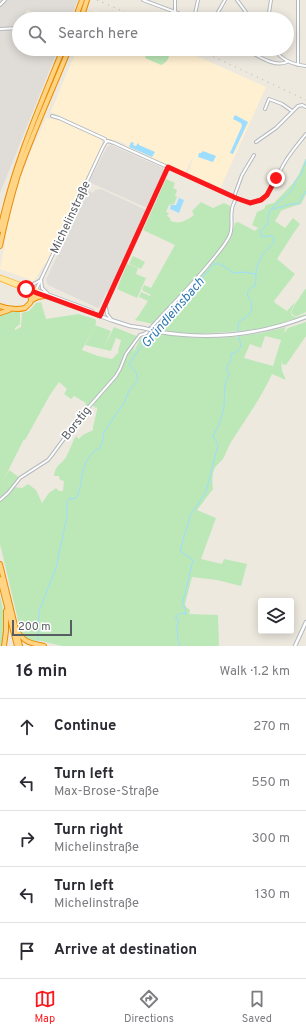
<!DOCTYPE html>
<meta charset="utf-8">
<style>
:root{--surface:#fff;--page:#f7f7f7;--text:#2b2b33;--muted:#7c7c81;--line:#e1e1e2;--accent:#fa181b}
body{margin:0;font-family:Overpass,sans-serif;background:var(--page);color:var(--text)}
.controls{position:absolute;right:12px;bottom:12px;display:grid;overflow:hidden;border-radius:4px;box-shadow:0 2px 10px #0003}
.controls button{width:36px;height:36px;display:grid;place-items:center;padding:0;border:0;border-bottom:1px solid var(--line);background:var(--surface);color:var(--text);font:20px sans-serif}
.scale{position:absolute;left:12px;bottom:10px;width:60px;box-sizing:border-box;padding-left:4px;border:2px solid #585d62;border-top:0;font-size:11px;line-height:14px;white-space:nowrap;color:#585d62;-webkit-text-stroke:3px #fff;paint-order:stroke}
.stop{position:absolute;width:12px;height:12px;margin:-9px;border:3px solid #fa181b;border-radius:50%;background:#fff}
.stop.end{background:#fa181b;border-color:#fff;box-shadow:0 1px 4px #0008}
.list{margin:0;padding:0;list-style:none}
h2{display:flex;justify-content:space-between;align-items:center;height:52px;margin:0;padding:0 16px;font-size:17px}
h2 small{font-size:13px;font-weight:400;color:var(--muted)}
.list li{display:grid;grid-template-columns:26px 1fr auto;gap:12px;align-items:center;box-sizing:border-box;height:56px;padding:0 16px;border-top:1px solid var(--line)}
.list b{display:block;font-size:15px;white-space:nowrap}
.list p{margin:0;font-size:13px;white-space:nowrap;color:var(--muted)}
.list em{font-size:13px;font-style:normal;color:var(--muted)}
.icon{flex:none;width:22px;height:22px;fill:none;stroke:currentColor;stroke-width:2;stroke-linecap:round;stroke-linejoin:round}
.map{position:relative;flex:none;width:306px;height:646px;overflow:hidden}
.search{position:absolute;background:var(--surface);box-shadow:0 2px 10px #0003;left:12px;right:12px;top:12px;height:44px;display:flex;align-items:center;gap:10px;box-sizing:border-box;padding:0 14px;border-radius:22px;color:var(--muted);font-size:15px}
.sheet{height:332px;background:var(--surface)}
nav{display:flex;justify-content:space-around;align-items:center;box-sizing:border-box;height:56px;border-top:1px solid var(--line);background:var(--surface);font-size:11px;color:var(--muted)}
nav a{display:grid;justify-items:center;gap:2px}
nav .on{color:var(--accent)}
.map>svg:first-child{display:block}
</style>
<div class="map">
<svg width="306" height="646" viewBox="0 0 306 646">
<rect width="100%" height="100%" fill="#ede9df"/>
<g fill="#fff0d2">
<polygon points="95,10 114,19 91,19"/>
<polygon points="77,49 181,49 266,87 220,189 187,174 193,159 192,159 185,173 127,147 126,144 116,140 113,141 51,112 64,80"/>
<polygon points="46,118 49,119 55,118 99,138 102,141 102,145 47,262 43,266 35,280 33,281 0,269 10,216 20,180 31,151"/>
</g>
<g fill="#e0dcd7">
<polygon points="0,0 78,0 70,19 37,19 38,15 27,10 22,19 19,19 19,49 58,49 0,193"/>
<polygon points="111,145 163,168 165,171 147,208 89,182 107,147"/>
<polygon points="86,189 93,193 95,190 101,189 146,210 122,262 121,262 119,265 121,266 109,293 106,292 100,306 98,308 48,285 46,280 82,202 81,201"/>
</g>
<g fill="#bce8b8" fill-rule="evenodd">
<path d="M149 49H166L170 51C169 58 168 62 161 65L145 58Z"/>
<polygon points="306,158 306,194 301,204 285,209 281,211 275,221 285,228 293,218 300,224 293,234 277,259 295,274 274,301 275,303 287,311 295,302 291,312 292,316 296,317 306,314 306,315 270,327 242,331 197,334 165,331 157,329 155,326 196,282 224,248 230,240 235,223 238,222 255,231 258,228 252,225 257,212 264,209 266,205 274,203 294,182 299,174"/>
<path d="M166 179 175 183 173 188 177 190 175 196 177 197 174 204 169 205 166 212 169 213 167 216 170 218 171 221C180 225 187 220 194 215L192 211 201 202 213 208 224 203 230 206C230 215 232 225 229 234 225 247 215 257 206 267 189 286 171 305 153 324L135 320 139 315 148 301 139 297 141 292 150 296 151 295 142 290 144 285 151 288 175 245 143 230Z"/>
<polygon points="133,256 145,262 141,269 129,264"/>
<polygon points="127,264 138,268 136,274 146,278 137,298 117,289"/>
<path d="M306 288V312L297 316H294C293 315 292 314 292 313 291 308 303 293 306 288Z"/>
<path d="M41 302 46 319 78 314 95 319 96 321V323L82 350 98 356 112 359 119 352 118 351 121 340 116 338 111 351 85 345 95 325 111 331 104 347 114 327 139 337 127 351 125 352 122 361 123 363 128 353 133 346H135L133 352 135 349 139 341 141 338 149 333 199 338 234 337 261 333 286 327 284 332H285L288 328 306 322V336L286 365 282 364 281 360 282 371 286 380 272 374C261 398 246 419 231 442 228 447 226 453 223 459 221 462 217 464 215 468 212 472 212 484 213 489L197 510 216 518 201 559 222 564 224 559 247 564 241 586 217 580 192 577 185 604 186 607 190 610 189 614 218 615 219 646H62L37 640 36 643 29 640 23 635 18 620 0 544V502L7 496 14 487 22 488 28 484 36 490 42 503 49 493 56 488 59 491H63L64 481 60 480 59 476H54C56 464 61 465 66 457 70 450 72 442 76 436L79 439C83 433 87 434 93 430V427L97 410V407L96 408 90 404 84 410 83 408 86 403 74 396 71 399 64 394 67 389 59 382 50 395 25 440 24 439 2 483 9 470 20 478 11 490 0 500V315C6 312 12 311 20 311V324L15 328V330L21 327 22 313 29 311 36 303ZM265 336 281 340 273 366 244 358 250 344 261 348Z"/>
<path d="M0 595C4 612 6 629 1 646H0Z"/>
</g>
<g fill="#9dddff">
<polygon points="235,115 248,122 233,154 230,153 242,126 241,123 233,119"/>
<polygon points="131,142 134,143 133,145 136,146 138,143 139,144 139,145 155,152 152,157 129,147"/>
<polygon points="203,151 216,156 213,162 198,157 199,153 201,153"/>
<polygon points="179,198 184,200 179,213 170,209 171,205 176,205"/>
</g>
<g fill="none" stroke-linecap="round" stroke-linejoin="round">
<g stroke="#9dddff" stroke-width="1">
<polyline points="272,208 291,191 294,186 295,181 301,175 306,160"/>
<polyline points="154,329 168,313 193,289 214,264 220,264 234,273 243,272 255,274"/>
<path d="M178 640 177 625 179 620 175 618 180 613 186 614 185 607 182 605 187 585 193 560 180 551 190 516 206 492 218 445 213 436C218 427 223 416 224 406 225 394 223 386 229 374L226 368 230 362 231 354 236 352 241 347C240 338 236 331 239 322 241 320 245 318 247 316 248 316 250 312 251 311 256 300 238 293 255 286 257 279 255 279 256 273 256 268 258 262 261 258 264 250 272 248 274 240L272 236H268L264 237 261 236 260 231 268 224V216L270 210 291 204H298L306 191"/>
<polyline points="179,641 180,646"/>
<path d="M38 643 39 611 56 568 67 516V502L69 499 76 498C81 490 81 479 83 470 86 461 91 451 100 448L103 440 104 432 124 403 129 391 138 380 136 372 129 365 133 358 152 332"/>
</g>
<g stroke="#b5b9be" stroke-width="4">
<g id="street">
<polyline points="143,0 194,19"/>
<polyline points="175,0 175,13"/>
<polyline points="237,0 251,19"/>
<polyline points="0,5 5,0"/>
<polyline points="194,19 198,0"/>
<polyline points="214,19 225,0"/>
<polyline points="268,19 271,0"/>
<polyline points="0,29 19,28"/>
<path d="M245 49C257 55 274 68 287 62"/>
<path d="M273 49C284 61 291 64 306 66"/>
<polyline points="298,65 298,0"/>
<polyline points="265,109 269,99 282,104 292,111"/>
<path d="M52 116 59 118 105 139 106 142 108 141 114 143 241 200C269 210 274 180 285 162 291 152 299 143 306 134"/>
<polyline points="256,142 276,128 298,106 302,105 306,107"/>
<polyline points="234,197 242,175 254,155"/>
<polyline points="41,279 42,288 47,293"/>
<polyline points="27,286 32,285 39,281"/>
<polyline points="36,290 103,147 106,142"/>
<polyline points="106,307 107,314 111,319"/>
<polyline points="100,316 168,167"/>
<path d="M0 500 8 493 20 478 48 460 52 455 80 417 116 376 120 369 126 354 140 335 144 334 146 333C167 310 189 288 209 264 216 255 224 247 229 237 234 228 230 219 232 209 232 205 235 202 236 198"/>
</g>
</g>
<g stroke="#b5bac0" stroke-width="4.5">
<g id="secondary">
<polyline points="36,290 92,311"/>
<polyline points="35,293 111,320 130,326 143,328"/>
<path d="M160 332C210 340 259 335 306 317"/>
<polyline points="295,646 306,622"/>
</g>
</g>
<g stroke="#ffba46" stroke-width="5">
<polyline id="primary" points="0,277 36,290 35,293 0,279"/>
</g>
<g stroke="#ec8d00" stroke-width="6">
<g id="highway">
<polyline points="75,19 82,0"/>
<polyline points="81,19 87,0"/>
<path d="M0 230C13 167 39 108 63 49"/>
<path d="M0 246C5 222 11 198 18 175 33 132 52 91 69 49"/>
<polyline points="25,289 30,294 31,300"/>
<polyline points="32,300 38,297 44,296"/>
<path d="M0 306C8 309 17 310 25 308L30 303 35 293"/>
<polyline points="0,313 9,310"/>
<polyline points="0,564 20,646"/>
<polyline points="0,579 17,646"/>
<path d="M18 632C25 643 31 643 44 646"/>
<polyline points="4,646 6,631 6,611"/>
</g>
</g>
<use href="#street" stroke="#fff" stroke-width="2"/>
<use href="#secondary" stroke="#fff" stroke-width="2.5"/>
<use href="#primary" stroke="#ffe7a2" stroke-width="3"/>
<use href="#highway" stroke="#ffd484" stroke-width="4"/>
<g stroke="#b3b4b5" stroke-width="1" stroke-dasharray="1 5" stroke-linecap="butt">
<polyline points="97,0 141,19"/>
<polyline points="197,49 306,100"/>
</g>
<g stroke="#b5bac0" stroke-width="4.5" stroke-linecap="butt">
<polyline id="secondary-bridge" points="143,328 160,332"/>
</g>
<use href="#secondary-bridge" stroke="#fff" stroke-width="2.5"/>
</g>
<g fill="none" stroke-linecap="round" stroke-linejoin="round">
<polyline stroke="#fa181b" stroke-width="5" points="26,289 100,316 168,167 236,198 250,203 261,200 267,195 276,178"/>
</g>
<g text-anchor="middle" stroke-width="3.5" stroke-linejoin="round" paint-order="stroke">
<g font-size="12" fill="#585d62" stroke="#fff">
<text transform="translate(70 217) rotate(-65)" y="4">Michelinstraße</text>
<text transform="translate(76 423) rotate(-52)" y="4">Borstig</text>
</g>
<g font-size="13" font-style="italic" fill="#2f7ab2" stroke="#fff">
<text transform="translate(172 312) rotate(-49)" y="5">Gründleinsbach</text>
</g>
</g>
</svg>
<div class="controls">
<button><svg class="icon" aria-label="layers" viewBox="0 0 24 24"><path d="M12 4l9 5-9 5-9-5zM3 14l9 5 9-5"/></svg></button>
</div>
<div class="scale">200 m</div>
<div class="stop" style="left:26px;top:289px"></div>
<div class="stop end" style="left:276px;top:178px"></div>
<div class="search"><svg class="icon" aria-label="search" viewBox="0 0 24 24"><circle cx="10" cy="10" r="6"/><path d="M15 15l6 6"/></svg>Search here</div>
</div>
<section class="sheet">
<h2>16 min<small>Walk · 1.2 km</small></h2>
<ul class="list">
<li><svg class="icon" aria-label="ahead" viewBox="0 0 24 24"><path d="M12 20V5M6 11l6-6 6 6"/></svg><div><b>Continue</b></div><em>270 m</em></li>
<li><svg class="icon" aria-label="left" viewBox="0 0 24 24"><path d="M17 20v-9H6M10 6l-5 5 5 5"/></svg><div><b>Turn left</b><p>Max-Brose-Straße</p></div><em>550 m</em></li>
<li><svg class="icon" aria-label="right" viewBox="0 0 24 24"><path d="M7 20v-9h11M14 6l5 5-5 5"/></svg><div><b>Turn right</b><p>Michelinstraße</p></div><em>300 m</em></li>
<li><svg class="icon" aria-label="left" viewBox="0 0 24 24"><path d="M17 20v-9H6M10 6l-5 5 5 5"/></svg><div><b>Turn left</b><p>Michelinstraße</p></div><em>130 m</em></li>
<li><svg class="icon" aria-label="arrive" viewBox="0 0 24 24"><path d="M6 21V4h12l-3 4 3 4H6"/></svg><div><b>Arrive at destination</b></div></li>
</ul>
</section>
<nav>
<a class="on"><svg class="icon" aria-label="map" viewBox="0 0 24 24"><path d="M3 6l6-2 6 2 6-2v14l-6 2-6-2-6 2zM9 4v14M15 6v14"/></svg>Map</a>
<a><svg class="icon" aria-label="directions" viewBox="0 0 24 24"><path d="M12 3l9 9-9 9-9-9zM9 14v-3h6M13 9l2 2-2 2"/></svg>Directions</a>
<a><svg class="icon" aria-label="saved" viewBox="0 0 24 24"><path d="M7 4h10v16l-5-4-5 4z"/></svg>Saved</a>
</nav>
